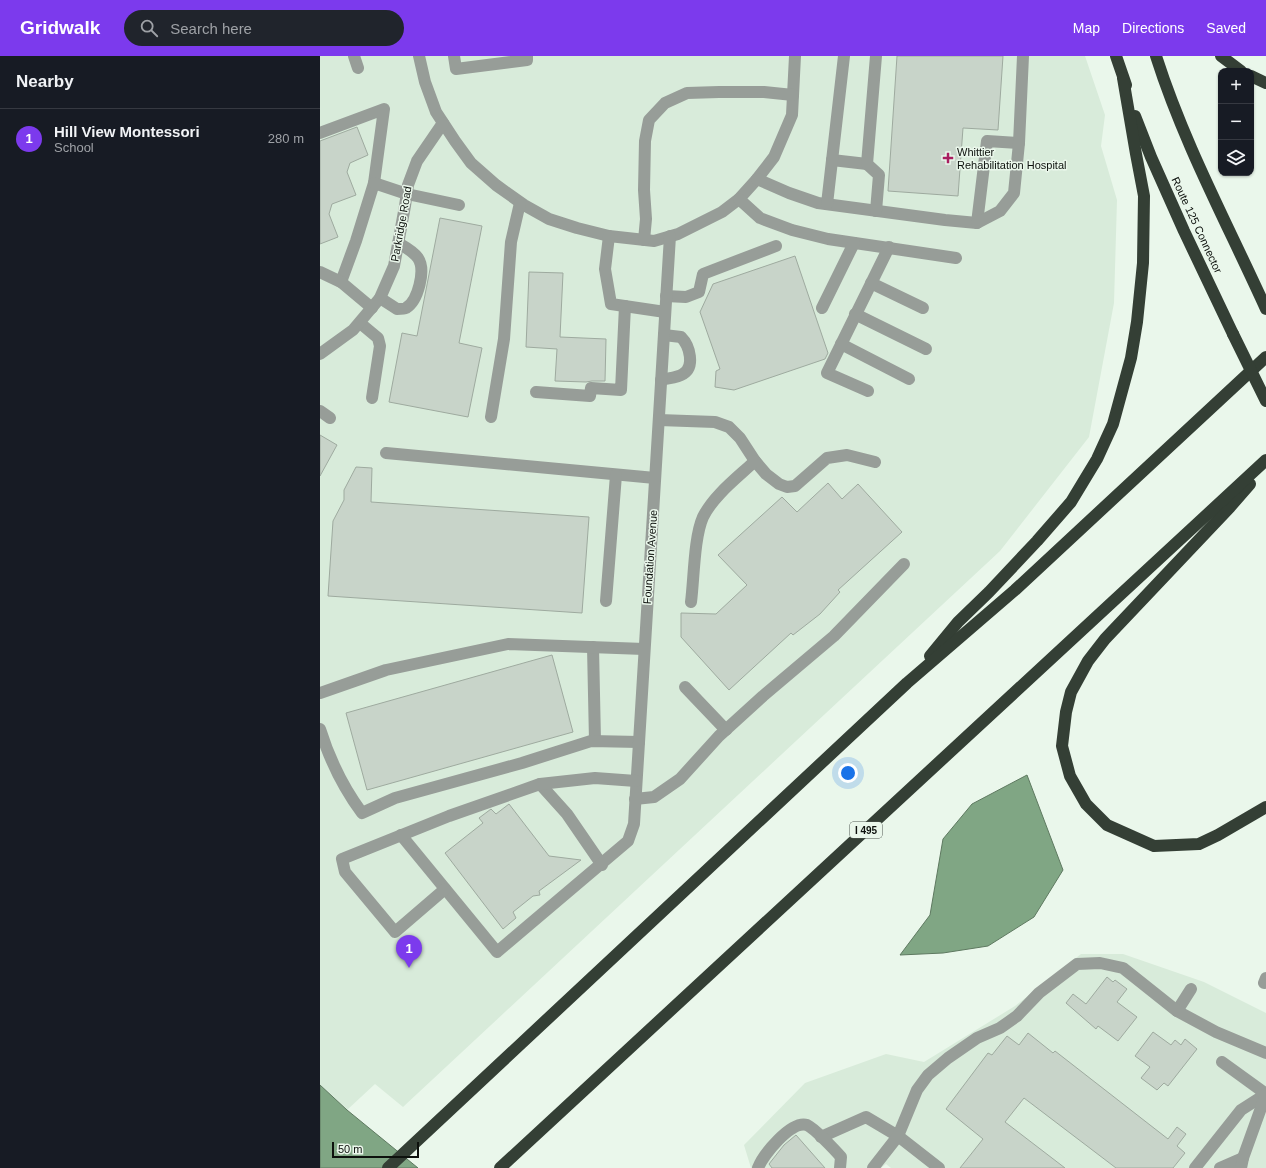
<!DOCTYPE html>
<meta charset="utf-8">
<style>
:root{--surface:#171b24;--page:#20242c;--text:#f1f3f6;--muted:#9ea1a6;--line:#363941;--accent:#7c3aed}
body{margin:0;font-family:Helvetica,sans-serif;background:var(--page);color:var(--text)}
.controls{position:absolute;right:12px;top:12px;display:grid;overflow:hidden;border-radius:8px;box-shadow:0 1px 3px #0004}
.controls button{width:36px;height:36px;display:grid;place-items:center;padding:0;border:0;border-bottom:1px solid var(--line);background:var(--surface);color:var(--text);font:20px sans-serif}
.scale{position:absolute;left:12px;bottom:10px;width:87px;box-sizing:border-box;padding-left:4px;border:2px solid #0d110d;border-top:0;font-size:11px;line-height:14px;white-space:nowrap;color:#0d110d;-webkit-text-stroke:3px #eaf7eb;paint-order:stroke}
.you{position:absolute;left:528px;top:717px;width:14px;height:14px;margin:-10px;border:3px solid #fff;border-radius:50%;background:#1a73e8;box-shadow:0 0 0 6px #1a73e833}
.badge{display:grid;place-items:center;width:26px;height:26px;border-radius:50%;background:var(--accent);color:#fff;font-size:13px;font-weight:700}
.pin{position:absolute;translate:-50% -33px;filter:drop-shadow(0 1px 2px #0008)}
.pin::after{content:'';position:absolute;top:21px;width:14px;height:12px;background:inherit;clip-path:polygon(0 0,100% 0,50% 100%)}
.list{margin:0;padding:0;list-style:none}
h2{display:flex;justify-content:space-between;align-items:center;height:52px;margin:0;padding:0 16px;font-size:17px}
h2 small{font-size:13px;font-weight:400;color:var(--muted)}
.list li{display:grid;grid-template-columns:26px 1fr auto;gap:12px;align-items:center;box-sizing:border-box;height:60px;padding:0 16px;border-top:1px solid var(--line)}
.list b{display:block;font-size:15px;white-space:nowrap}
.list p{margin:0;font-size:13px;white-space:nowrap;color:var(--muted)}
.list em{font-size:13px;font-style:normal;color:var(--muted)}
.icon{flex:none;width:22px;height:22px;fill:none;stroke:currentColor;stroke-width:2;stroke-linecap:round;stroke-linejoin:round}
.map{position:relative;flex:none;width:946px;height:1112px;overflow:hidden}
header{display:flex;align-items:center;gap:24px;box-sizing:border-box;height:56px;padding:0 20px;background:var(--accent);color:#fff}
header strong{font-size:19px}
nav{display:flex;gap:22px;margin-inline-start:auto;font-size:14px}
.search{width:280px;height:36px;background:var(--page);display:flex;align-items:center;gap:10px;box-sizing:border-box;padding:0 14px;border-radius:22px;color:var(--muted);font-size:15px}
main{display:flex}
aside{flex:1;background:var(--surface)}
.map>svg:first-child{display:block}
</style>
<header>
<strong>Gridwalk</strong>
<div class="search"><svg class="icon" aria-label="search" viewBox="0 0 24 24"><circle cx="10" cy="10" r="6"/><path d="M15 15l6 6"/></svg>Search here</div>
<nav><a>Map</a><a>Directions</a><a>Saved</a></nav>
</header>
<main>
<aside>
<h2>Nearby<small></small></h2>
<ul class="list">
<li><span class="badge">1</span><div><b>Hill View Montessori</b><p>School</p></div><em>280 m</em></li>
</ul>
</aside>
<div class="map">
<svg width="946" height="1112" viewBox="0 0 946 1112">
<rect width="100%" height="100%" fill="#eaf7eb"/>
<g fill="#d8ebda">
<polygon points="0,0 765,0 785,59 781,90 797,144 794,247 769,381 680,495 83,1051 55,1028 27,1054 0,1029"/>
<polygon points="761,898 803,898 884,926 946,957 946,1112 571,1112 566,1108 561,1112 431,1112 424,1089 485,1027 566,998 604,1006 695,950"/>
</g>
<g fill="#80a684" stroke="#5e7960">
<polygon points="707,719 743,814 714,861 668,890 623,897 580,899 610,859 623,783 652,748"/>
<polygon points="0,1029 27,1054 98,1112 0,1112"/>
</g>
<g fill="#c8d4c9" stroke="#9eaa9f">
<polygon points="577,0 683,0 678,74 643,72 638,140 568,135"/>
<polygon points="37,71 48,99 30,107 27,116 36,139 12,148 9,158 18,181 0,188 0,85"/>
<polygon points="120,162 162,170 139,287 162,292 148,361 69,346 82,277 97,280"/>
<polygon points="475,200 508,297 505,303 414,334 395,331 396,315 400,313 380,256 393,228"/>
<polygon points="209,216 243,217 240,281 286,283 285,325 272,325 266,326 235,325 237,293 206,291"/>
<polygon points="0,379 17,389 0,420"/>
<polygon points="36,411 52,412 51,446 269,461 262,557 8,540 13,465 24,444 24,434"/>
<polygon points="508,427 522,443 538,428 582,476 518,534 520,536 500,558 473,579 471,577 409,634 361,581 361,557 396,558 427,529 398,499 462,441 477,456"/>
<polygon points="232,599 253,676 47,734 26,657"/>
<polygon points="189,748 229,800 261,804 219,835 220,839 213,840 193,856 196,862 183,873 125,797 163,767 159,762 171,753 176,758"/>
<polygon points="787,921 793,926 795,924 807,933 797,946 817,961 798,985 778,970 776,973 746,947 753,938 766,948"/>
<polygon points="833,976 851,989 855,984 861,989 865,983 877,993 848,1030 844,1027 837,1034 821,1022 830,1011 815,1000"/>
<polygon points="708,977 733,997 735,995 848,1083 857,1071 866,1078 857,1090 865,1097 853,1112 796,1112 704,1042 685,1066 745,1112 640,1112 663,1083 626,1053 668,997 672,999 687,980 699,989"/>
<polygon points="476,1079 505,1112 452,1112 449,1108 464,1089"/>
</g>
<g fill="none" stroke-linecap="round" stroke-linejoin="round">
<g stroke="#979d98" stroke-width="12">
<polyline points="34,0 38,12"/>
<polyline points="99,0 105,26 116,56 135,85 151,107 176,129 204,149 229,163 257,172 289,180 334,185 358,178 402,156 419,143 437,123 454,101 472,59 475,0"/>
<polyline points="134,0 136,13 207,4 207,0"/>
<polyline points="0,77 64,53 54,127 36,185 21,226"/>
<polyline points="512,104 547,108"/>
<polyline points="437,123 469,137 498,147 625,164 657,167 667,85 699,87"/>
<polyline points="54,127 87,138 139,149"/>
<polyline points="419,143 440,162 472,174 508,183 636,202"/>
<polyline points="507,148 524,0"/>
<polyline points="556,155 559,119 547,108 556,0"/>
<polyline points="657,167 680,155 694,137 699,87 703,0"/>
<polyline points="289,180 285,213 291,248 345,256"/>
<polyline points="324,184 326,163 324,134 325,85 329,64 345,47 367,37 399,36 444,36 473,39"/>
<polyline points="0,216 21,226 52,252"/>
<polyline points="551,227 603,252"/>
<polyline points="346,240 366,241 379,236 383,218 456,190"/>
<path d="M60 242 77 253C79 253 84 253 86 252 98 245 106 214 98 202 93 195 85 191 78 187"/>
<polyline points="502,252 534,187"/>
<polyline points="535,258 606,293"/>
<polyline points="40,267 58,282 60,290 52,342"/>
<polyline points="521,288 589,323"/>
<polyline points="0,298 33,274 60,242 74,210 85,150 88,129 97,105 123,67"/>
<path d="M341 324C348 322 357 322 363 318 375 311 370 290 361 281L344 279"/>
<polyline points="548,335 507,317 569,191"/>
<polyline points="216,336 270,340 271,332 301,334 305,250"/>
<polyline points="0,355 10,362"/>
<polyline points="171,361 184,283 191,186 200,147"/>
<polyline points="339,364 395,366 409,371 420,382 435,405 446,418 459,428 467,431 475,430 507,402 527,399 555,406"/>
<polyline points="66,397 335,422"/>
<polyline points="286,545 296,419"/>
<path d="M371 546C374 523 374 481 383 461 394 439 417 422 435 405"/>
<polyline points="273,591 275,685"/>
<polyline points="365,631 406,674"/>
<polyline points="0,637 66,614 188,588 324,593"/>
<path d="M0 673C10 705 22 730 42 757L75 742 202 707 271 685 319 686"/>
<polyline points="220,728 247,758 282,809"/>
<polyline points="315,743 334,741 360,723 399,680 443,640 514,580 584,508"/>
<polyline points="81,779 177,896 308,785 314,768 350,180"/>
<polyline points="125,833 75,876 25,816 22,803 129,760 220,728 275,722 316,725"/>
<polyline points="944,927 946,922"/>
<polyline points="857,955 871,933"/>
<polyline points="501,1081 546,1061 578,1080 619,1112"/>
<path d="M438 1112C443 1099 471 1064 487 1069 494 1072 515 1094 521 1101L520 1112"/>
<polyline points="553,1112 578,1080 597,1034 608,1019 628,1002 657,982 680,972 697,960 719,937 757,908 780,907 803,912 857,955 896,976 946,997"/>
<polyline points="875,1112 921,1054 946,1038 902,1006"/>
<polyline points="900,1112 923,1102"/>
<polyline points="921,1112 923,1102 946,1038"/>
</g>
<g stroke="#343f35" stroke-width="12">
<polyline points="796,0 806,29"/>
<path d="M836 0C864 88 908 169 946 253"/>
<polyline points="901,0 921,15"/>
<polyline points="931,20 946,27"/>
<polyline points="815,60 831,101 864,175 913,278"/>
<polyline points="930,428 910,451 785,583 768,605 751,636 746,656 742,690 750,720 766,748 787,769 834,790 879,788 898,779 946,751"/>
<polyline points="610,600 638,566 669,536 717,485 751,446 777,403 793,368 811,302 817,266 823,207 824,140 816,98 803,22"/>
<polyline points="68,1112 587,627 695,534 946,301"/>
<polyline points="180,1112 946,404"/>
</g>
<polyline stroke="#343f35" stroke-width="12" points="913,278 946,345"/>
</g>
<path fill="#a91e60" stroke="#eaf7eb" stroke-width="1.5" d="M626 96h4v4h4v4h-4v4h-4v-4h-4v-4h4z"/>
<g text-anchor="middle" stroke-width="3" stroke-linejoin="round" paint-order="stroke">
<rect fill="#eaf7eb" stroke="#4f5650" stroke-width="1" x="530" y="766" width="32" height="16" rx="3"/>
<g font-size="10" font-weight="bold" fill="#0d110d">
<text x="546" y="778">I 495</text>
</g>
<g font-size="11" fill="#0d110d" stroke="#eaf7eb" text-anchor="start">
<text x="637" y="100">Whittier<tspan x="637" dy="13">Rehabilitation Hospital</tspan></text>
</g>
<g font-size="11" fill="#0d110d" stroke="#eaf7eb">
<text transform="translate(81 168) rotate(-80)" y="4">Parkridge Road</text>
<text transform="translate(877 169) rotate(65)" y="4">Route 125 Connector</text>
<text transform="translate(330 501) rotate(-86)" y="4">Foundation Avenue</text>
</g>
</g>
</svg>
<div class="controls">
<button>+</button>
<button>−</button>
<button><svg class="icon" aria-label="layers" viewBox="0 0 24 24"><path d="M12 4l9 5-9 5-9-5zM3 14l9 5 9-5"/></svg></button>
</div>
<div class="scale">50 m</div>
<div class="you"></div>
<div class="pin badge" style="left:89px;top:912px">1</div>
</div>
</main>
